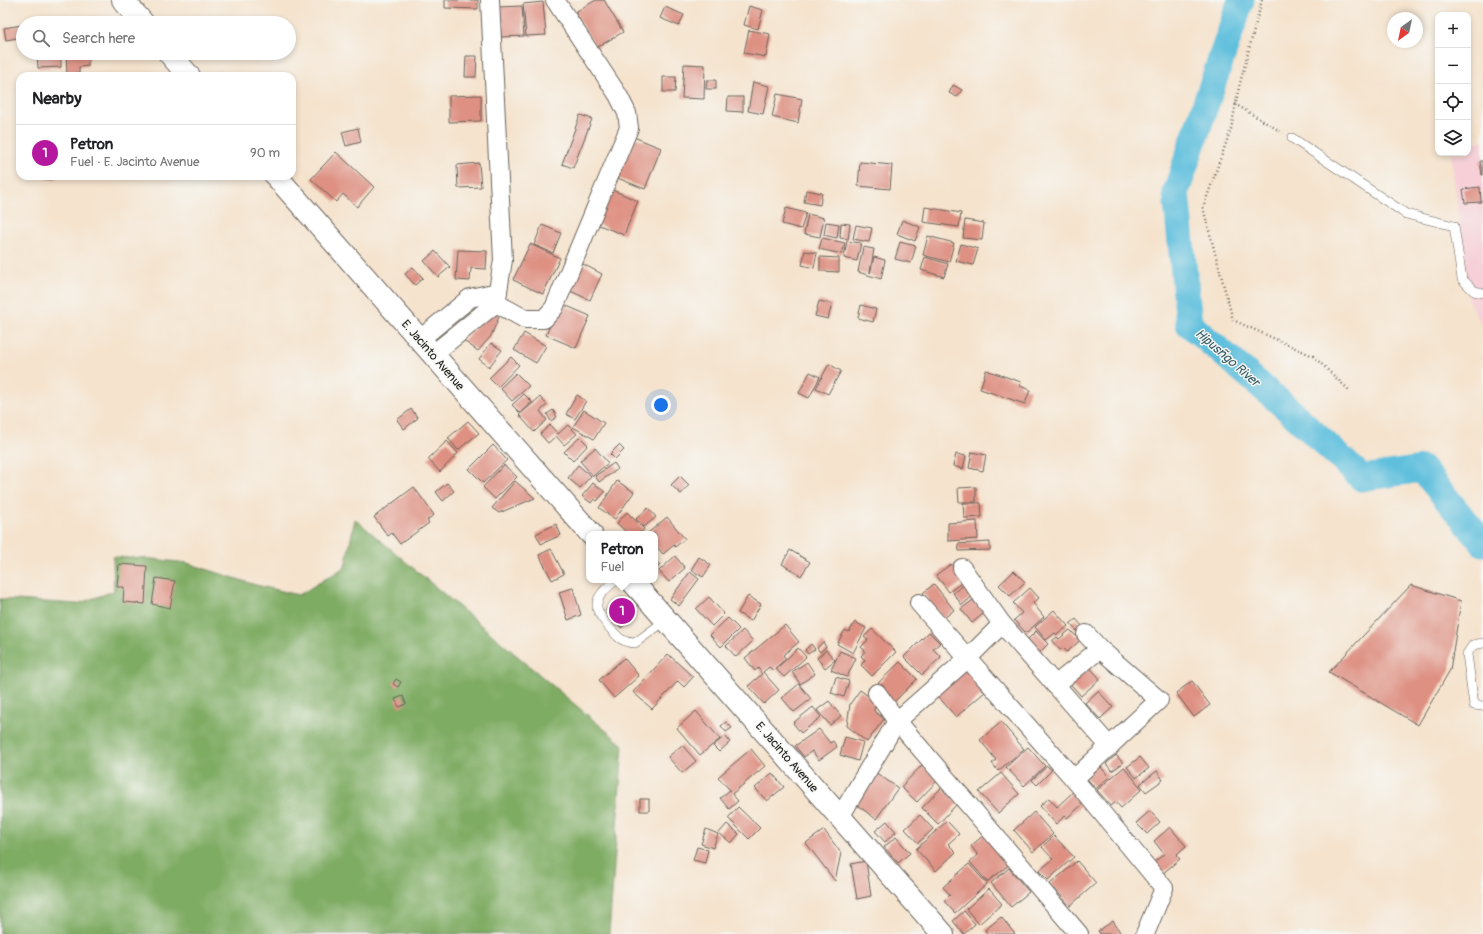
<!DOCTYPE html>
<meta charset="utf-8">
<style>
:root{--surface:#fff;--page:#f2f2f2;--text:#202124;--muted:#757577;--line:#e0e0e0;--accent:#b5179e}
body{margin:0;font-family:Pangolin,sans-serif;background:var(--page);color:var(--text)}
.controls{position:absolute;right:12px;top:12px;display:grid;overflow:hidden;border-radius:8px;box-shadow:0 2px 6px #0003}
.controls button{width:36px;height:36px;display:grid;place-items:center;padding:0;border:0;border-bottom:1px solid var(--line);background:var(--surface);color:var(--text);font:20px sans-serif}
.compass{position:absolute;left:1387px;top:12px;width:36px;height:36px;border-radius:50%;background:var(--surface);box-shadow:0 2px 6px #0003;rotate:213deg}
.you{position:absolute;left:661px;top:405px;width:14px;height:14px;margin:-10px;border:3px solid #fff;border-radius:50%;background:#1a73e8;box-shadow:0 0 0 6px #1a73e833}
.badge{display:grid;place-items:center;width:26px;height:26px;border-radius:50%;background:var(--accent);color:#fff;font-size:13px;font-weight:700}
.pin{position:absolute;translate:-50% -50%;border:2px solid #fff;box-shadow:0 1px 4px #0006}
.popup{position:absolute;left:586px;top:531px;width:72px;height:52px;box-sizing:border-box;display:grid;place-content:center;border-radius:8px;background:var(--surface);filter:drop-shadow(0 1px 3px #0005);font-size:13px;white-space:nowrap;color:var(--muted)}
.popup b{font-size:15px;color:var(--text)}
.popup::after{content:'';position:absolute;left:50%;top:100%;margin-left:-8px;border:8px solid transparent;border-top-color:var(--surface)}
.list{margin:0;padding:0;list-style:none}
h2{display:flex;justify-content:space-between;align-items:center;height:52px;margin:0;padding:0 16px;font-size:17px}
h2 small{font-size:13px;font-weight:400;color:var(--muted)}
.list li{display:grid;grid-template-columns:26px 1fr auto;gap:12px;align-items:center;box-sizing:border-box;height:56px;padding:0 16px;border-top:1px solid var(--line)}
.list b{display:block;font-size:15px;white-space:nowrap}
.list p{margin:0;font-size:13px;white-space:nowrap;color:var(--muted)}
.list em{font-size:13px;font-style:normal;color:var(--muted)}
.icon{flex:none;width:22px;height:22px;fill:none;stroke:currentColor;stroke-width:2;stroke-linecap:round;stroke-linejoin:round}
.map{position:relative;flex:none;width:1483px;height:934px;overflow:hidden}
.search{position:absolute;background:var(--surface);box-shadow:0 2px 6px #0003;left:16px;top:16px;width:280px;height:44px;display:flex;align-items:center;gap:10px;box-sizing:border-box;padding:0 14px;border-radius:22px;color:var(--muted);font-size:15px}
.panel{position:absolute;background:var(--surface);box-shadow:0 2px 6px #0003;left:16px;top:72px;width:280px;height:108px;border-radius:12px}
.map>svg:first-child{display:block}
</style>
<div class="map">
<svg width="1483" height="934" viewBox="0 0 1483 934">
<rect width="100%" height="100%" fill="#f6f6f2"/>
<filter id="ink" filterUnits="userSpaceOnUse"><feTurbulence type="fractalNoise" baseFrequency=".025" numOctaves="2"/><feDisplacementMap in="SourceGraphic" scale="8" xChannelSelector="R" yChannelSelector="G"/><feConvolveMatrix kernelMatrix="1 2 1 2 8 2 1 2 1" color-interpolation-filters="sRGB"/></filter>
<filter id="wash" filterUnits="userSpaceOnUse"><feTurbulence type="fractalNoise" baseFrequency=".012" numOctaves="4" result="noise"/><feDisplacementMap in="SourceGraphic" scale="16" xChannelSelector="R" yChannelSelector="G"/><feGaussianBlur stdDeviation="0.9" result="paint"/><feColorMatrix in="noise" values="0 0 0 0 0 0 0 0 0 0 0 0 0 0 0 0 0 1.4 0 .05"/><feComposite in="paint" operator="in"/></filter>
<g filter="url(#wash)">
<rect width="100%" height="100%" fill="#f5e3cd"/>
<polygon fill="#f6cfd7" points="1483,141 1483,326 1469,302 1451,153 1468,153 1468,143"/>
<polygon fill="#7fac64" stroke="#4e6440" points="355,519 623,745 609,934 0,934 0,599 77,604 114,591 113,557 144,558 187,563 256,585 299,595 345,567"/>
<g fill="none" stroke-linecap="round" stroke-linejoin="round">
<polyline stroke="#5ebfdd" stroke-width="27" points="1241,0 1176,192 1189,324 1289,410 1362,478 1422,469 1483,543"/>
</g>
<g id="blocks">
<g fill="#de9183">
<polygon points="445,0 478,0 478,9 445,8"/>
<polygon points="596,0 604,0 623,32 596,48 575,12"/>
<polygon points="543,2 546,35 526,36 523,4"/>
<polygon points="522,6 524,36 501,37 499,7"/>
<polygon points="749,6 763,10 758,29 744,25"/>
<polygon points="665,7 684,15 679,26 660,18"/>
<polygon points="22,25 23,37 6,40 4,28"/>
<polygon points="749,30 770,34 766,57 744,53"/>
<polygon points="37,53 61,53 61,67 38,68"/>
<polygon points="66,53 88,53 88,66 79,67 79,73 67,74"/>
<polygon points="466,56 477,56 476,77 465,77"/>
<polygon points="684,64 705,65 704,99 682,98"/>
<polygon points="663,77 676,77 675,92 663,92"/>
<polygon points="707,80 716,80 716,89 706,89"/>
<polygon points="753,82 769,86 763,114 748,111"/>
<polygon points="953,85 962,90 957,97 949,93"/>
<polygon points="777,94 802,99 798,123 772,117"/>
<polygon points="481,95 481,121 449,122 449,96"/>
<polygon points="728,97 743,97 743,112 727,111"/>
<polygon points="580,115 592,119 573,168 562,164"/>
<polygon points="358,128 361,142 346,146 342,132"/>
<polygon points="631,136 661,148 645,189 615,177"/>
<polygon points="336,152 374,187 357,207 343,194 336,202 311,179"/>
<polygon points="1480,161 1483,161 1483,175 1482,175"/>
<polygon points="860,162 892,165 890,189 858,186"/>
<polygon points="479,163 481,187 458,188 457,165"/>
<rect x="46" y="176" width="9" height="3"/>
<polygon points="1480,187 1481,202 1465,203 1463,189"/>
<polygon points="608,188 638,201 624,235 594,223"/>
<polygon points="806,190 822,193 820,205 804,202"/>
<polygon points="925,207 961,213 959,227 923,222"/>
<polygon points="786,208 806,213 801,229 782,224"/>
<polygon points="808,214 824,218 820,237 804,234"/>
<polygon points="902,220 920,227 915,241 897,234"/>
<polygon points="965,220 984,223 982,240 963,238"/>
<polygon points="826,222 839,224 837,238 824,235"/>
<polygon points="841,223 850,224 848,239 840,238"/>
<polygon points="542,225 561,233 553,253 534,245"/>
<polygon points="856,225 872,228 869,242 853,239"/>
<polygon points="928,236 954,243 949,262 923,255"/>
<polygon points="822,238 845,243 842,254 819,249"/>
<polygon points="847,241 861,243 857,261 844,258"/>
<polygon points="900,242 916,246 911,263 895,259"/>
<polygon points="530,244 560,258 543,294 513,280"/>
<polygon points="961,244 978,249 973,265 956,261"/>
<polygon points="863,247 874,249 870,273 874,257 885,260 881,279 858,272"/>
<polygon points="458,250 487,251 486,269 471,268 470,281 456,280"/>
<polygon points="435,251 450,267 438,277 424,261"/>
<polygon points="805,251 817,253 814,268 802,265"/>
<polygon points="820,257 839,258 839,272 820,271"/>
<polygon points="925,257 948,264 944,277 921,270"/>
<polygon points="581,263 602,274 590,300 568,290"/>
<polygon points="413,267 423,278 415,285 405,274"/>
<polygon points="819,301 832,304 828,319 815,316"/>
<polygon points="560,303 590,316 576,348 546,335"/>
<polygon points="861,305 876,309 873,322 858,318"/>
<polygon points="493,306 501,312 491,336 478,351 464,341"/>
<polygon points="524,333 546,346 536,363 514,350"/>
<polygon points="491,343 502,350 489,367 479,359"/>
<polygon points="511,357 519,365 498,387 489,378"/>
<polygon points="829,364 841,371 828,394 816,388"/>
<polygon points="986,370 1021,382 1020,386 1030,390 1025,404 980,389"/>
<polygon points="810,372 820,377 809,398 799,393"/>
<polygon points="516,373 529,386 512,401 500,388"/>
<polygon points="524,394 532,402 520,413 512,405"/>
<polygon points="577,395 586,401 575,419 566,414"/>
<polygon points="540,397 547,405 540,411 547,420 534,432 519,415"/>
<polygon points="411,409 418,418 404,429 397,420"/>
<polygon points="553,410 557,417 551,421 547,414"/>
<polygon points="584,410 604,423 594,439 573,427"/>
<polygon points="468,421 479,433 458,450 448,438"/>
<polygon points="550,425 558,434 568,425 577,434 564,445 556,436 548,443 540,434"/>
<polygon points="580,437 588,445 573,461 564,452"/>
<polygon points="447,441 458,453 440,472 428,459"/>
<polygon points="493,445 507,460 483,483 469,469"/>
<polygon points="619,445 624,450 615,459 610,454"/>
<polygon points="595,448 608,463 593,476 580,461"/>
<polygon points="972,452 986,455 983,471 969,468"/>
<polygon points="956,454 966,456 963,469 953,466"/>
<polygon points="614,463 618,469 599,482 595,476"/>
<polygon points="504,465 517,477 495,499 483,487"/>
<polygon points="578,465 591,476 580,488 568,478"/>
<polygon points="680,476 689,485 681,494 671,485"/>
<polygon points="515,481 535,498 499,513 492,508"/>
<polygon points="617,481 634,492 615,519 599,508"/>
<polygon points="447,483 454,491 443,501 436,492"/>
<polygon points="593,483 605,492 597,501 594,499 591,503 582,496"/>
<polygon points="414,487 434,515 427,520 429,523 400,544 392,533 388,536 374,517"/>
<polygon points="976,487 976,502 959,502 958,488"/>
<polygon points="963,503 981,503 982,517 964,518"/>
<polygon points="648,508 656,517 644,527 636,519"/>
<polygon points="627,512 644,529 640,534 628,534 617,523"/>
<polygon points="667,517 685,539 675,547 674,545 663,554 655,545 655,534 647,534"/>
<polygon points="977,521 978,539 948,541 948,523"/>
<polygon points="556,524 561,535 541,544 536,534"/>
<polygon points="990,542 990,550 959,551 958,544"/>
<polygon points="551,549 564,574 552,580 539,555"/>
<polygon points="790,550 810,562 801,576 782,564"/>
<polygon points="675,556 685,568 669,582 659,571"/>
<polygon points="699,557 711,565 703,577 691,570"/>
<polygon points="655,560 660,565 655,570"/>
<polygon points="119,564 147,566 145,604 123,602 124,587 117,587"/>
<polygon points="951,564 964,581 949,592 936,575"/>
<polygon points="1014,571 1025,582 1010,596 999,585"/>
<polygon points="690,572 699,579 679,606 670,599"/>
<polygon points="156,578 175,581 170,608 152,604"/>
<polygon points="934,584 954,610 943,619 923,593"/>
<polygon points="964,585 973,596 962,605 953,593"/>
<polygon points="1411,585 1461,601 1450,670 1418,725 1329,672"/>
<polygon points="573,588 581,615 568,620 559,592"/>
<polygon points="1030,588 1039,598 1033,603 1044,617 1026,633 1014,620 1022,613 1013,603"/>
<polygon points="622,596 637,614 621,628 606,610"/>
<polygon points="748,596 761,604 751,621 738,613"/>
<polygon points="709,597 724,614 712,626 696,609"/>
<polygon points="973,600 984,613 972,623 961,609"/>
<polygon points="1054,610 1068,626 1057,635 1055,633 1046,640 1035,627"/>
<polygon points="728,618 739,629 721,647 710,635"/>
<polygon points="1076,619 1083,627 1078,632 1070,624"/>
<polygon points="855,622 866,628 853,653 837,644 845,630 849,632"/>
<polygon points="785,625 799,642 783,655 786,659 773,670 769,667 763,672 779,690 764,704 748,686 762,674 758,668 755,671 745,658"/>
<polygon points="872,629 896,652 872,676 861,665 865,660 861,656 865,651 861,647 868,640 864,637"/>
<polygon points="743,630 753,641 736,657 726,646"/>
<polygon points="1070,630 1076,636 1080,632 1084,637 1067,652 1063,648 1060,650 1052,641 1057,637 1059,639"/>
<polygon points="1036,631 1048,644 1039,653 1027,640"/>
<polygon points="929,632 940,643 933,649 941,657 922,675 904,657"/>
<polygon points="823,642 826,647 820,652 817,648"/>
<polygon points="811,644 815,649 808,654 805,650"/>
<polygon points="798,648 806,657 784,677 776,669"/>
<polygon points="826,650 835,660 825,668 817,658"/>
<polygon points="840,651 856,658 847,677 831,670"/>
<polygon points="668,654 693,677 684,687 678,681 652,709 633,692"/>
<polygon points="624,658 639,676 614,698 599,680"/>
<polygon points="807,662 815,674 800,684 792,672"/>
<polygon points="900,662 917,679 893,703 876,685"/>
<polygon points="1086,663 1100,679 1081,696 1067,680"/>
<polygon points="966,668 986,691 956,717 936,694"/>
<polygon points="836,677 849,681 844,697 831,693"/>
<polygon points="396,679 401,682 398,687 393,684"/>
<polygon points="1192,681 1210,705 1194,717 1176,693"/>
<polygon points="799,684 811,699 794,712 782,698"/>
<polygon points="860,690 875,701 874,711 884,719 867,742 847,726 850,704"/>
<polygon points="1098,691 1113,707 1100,719 1085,703"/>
<polygon points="403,696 406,704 399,707 395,699"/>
<polygon points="829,701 841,716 830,725 817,710"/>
<polygon points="813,707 821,717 801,733 793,723"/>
<polygon points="696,711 720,739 700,755 677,728"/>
<polygon points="726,722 732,728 726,732 721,726"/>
<polygon points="1001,722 1024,749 998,771 992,763 996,760 980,740"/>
<polygon points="819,729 830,743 833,741 837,747 819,760 812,751 804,757 795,746"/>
<polygon points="725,736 730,742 719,752 713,746"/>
<polygon points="845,737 863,742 858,761 840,755"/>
<polygon points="682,745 696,761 682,773 668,757"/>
<polygon points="1028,747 1045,766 1024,786 1006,767"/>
<polygon points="751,749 765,766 732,794 738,801 729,809 720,798 730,790 718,777"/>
<polygon points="1116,755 1123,763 1112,771 1106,764"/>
<polygon points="1140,757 1149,768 1136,778 1127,767"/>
<polygon points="1097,762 1109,777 1096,789 1083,774"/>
<polygon points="922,765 938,780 917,802 901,787"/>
<polygon points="1047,766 1052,770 1037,785 1032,780"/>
<polygon points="1124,767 1142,789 1121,808 1116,802 1111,806 1097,790"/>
<polygon points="1157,771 1163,780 1146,792 1140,784"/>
<polygon points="875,772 898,788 876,819 853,802"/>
<polygon points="772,773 784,787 767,801 755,788"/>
<polygon points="1001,773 1019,794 998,813 979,792"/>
<polygon points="942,787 958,803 938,824 922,808"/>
<polygon points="1074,791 1084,803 1067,818 1065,816 1056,824 1040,806 1049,798 1057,807"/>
<rect x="640" y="799" width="9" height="12"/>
<polygon points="738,807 760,828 749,839 728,818"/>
<polygon points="1150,811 1160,822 1147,834 1136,823"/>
<polygon points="1034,812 1053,834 1033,852 1014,830"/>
<polygon points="920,815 933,829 918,843 905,829"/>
<polygon points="887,821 896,832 885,842 875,831"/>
<polygon points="947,821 959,834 948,844 956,852 936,871 916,849"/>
<polygon points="727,824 739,834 731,843 719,833"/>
<polygon points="1170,827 1186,846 1176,855 1180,859 1162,874 1153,863 1164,854 1154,841"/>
<polygon points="706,829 718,834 713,848 701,844"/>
<polygon points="824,830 841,853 835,881 806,843"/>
<polygon points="985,834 1010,864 987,882 970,862 978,855 971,846"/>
<polygon points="1054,836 1074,857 1048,880 1039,871 1053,859 1042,847"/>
<polygon points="896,837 910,853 898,863 884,847"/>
<polygon points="697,847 708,850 705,863 693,860"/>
<polygon points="866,861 871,896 857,899 851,864"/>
<polygon points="1077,861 1096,883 1070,906 1050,884"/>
<polygon points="969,864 987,884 955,913 944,901 950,895 943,887"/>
<polygon points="1009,868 1029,892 1011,907 991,883"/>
<polygon points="989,889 1002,904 979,924 966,909"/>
<polygon points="964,911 975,924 964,934 953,921"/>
<polygon points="1001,917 1015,934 988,934 985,930"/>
<polygon points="1113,921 1120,932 1116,934 1100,934 1098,931"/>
</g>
</g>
</g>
<g filter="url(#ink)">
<use href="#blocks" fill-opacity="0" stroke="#68625a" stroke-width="1"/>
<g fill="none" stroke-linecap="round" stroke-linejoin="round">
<g stroke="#68625a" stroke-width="10">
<g id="service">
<polyline points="1292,138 1406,214 1454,226 1462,279 1474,291 1483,293"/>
<path d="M616 580C608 587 596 595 597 607 597 614 615 635 621 639 626 642 630 643 635 643L666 620"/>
<polyline points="1483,643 1473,645 1467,654 1474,705 1483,706"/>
</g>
</g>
<g stroke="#68625a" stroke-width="20">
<g id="minor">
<polyline points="496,303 525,319 544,319 554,308 629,128 627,113 618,95 555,0"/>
<polyline points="419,340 470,298 498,292"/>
<polyline points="432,355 496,303 503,260 490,0"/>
<polyline points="962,568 1002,624 1110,747"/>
<polyline points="919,603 1074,779 1164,888 1145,934"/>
<polyline points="1055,685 1100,649"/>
<polyline points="877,693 897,721 1079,934"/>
<polyline points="1074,779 1159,700 1100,649 1086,634"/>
<polyline points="840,817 897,721 967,659 1002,624"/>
</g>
</g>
<g stroke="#68625a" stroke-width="24">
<g id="primary">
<polyline points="123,0 143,23"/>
<polyline points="169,53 189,76"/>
<polyline points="276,176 591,534"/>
<polyline points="631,580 943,934"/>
</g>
</g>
<g stroke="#68625a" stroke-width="2.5" stroke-dasharray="1 3" stroke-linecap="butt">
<polyline points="1262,0 1239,87 1231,129 1203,208 1233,320 1313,356 1349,390"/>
<polyline points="1235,104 1283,133"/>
</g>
<use href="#service" stroke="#fff" stroke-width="9"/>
<use href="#minor" stroke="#fff" stroke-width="18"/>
<use href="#primary" stroke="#fff" stroke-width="22"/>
</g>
</g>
<g text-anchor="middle" stroke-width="3" stroke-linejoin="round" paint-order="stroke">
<g font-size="12" fill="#1c1c1c" stroke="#f6f6f2">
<text transform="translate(433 355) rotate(49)" y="4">E. Jacinto Avenue</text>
<text transform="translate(787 757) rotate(49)" y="4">E. Jacinto Avenue</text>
</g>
<g font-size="13" font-style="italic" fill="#365d69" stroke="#f6f6f2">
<text transform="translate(1228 357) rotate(41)" y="5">Hipusñgo River</text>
</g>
</g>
</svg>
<div class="controls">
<button>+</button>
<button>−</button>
<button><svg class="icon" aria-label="locate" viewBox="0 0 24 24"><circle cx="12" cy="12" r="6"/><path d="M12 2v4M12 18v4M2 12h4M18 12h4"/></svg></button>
<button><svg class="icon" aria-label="layers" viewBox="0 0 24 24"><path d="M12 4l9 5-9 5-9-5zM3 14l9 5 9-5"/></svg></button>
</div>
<svg class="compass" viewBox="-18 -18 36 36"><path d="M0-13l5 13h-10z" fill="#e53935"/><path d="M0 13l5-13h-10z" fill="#757577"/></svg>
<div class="you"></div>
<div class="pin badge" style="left:622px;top:611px">1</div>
<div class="popup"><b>Petron</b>Fuel</div>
<div class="search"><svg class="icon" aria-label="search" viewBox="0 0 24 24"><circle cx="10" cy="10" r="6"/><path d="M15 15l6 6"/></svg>Search here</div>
<section class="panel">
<h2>Nearby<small></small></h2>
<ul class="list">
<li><span class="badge">1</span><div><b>Petron</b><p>Fuel · E. Jacinto Avenue</p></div><em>90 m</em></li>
</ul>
</section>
</div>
